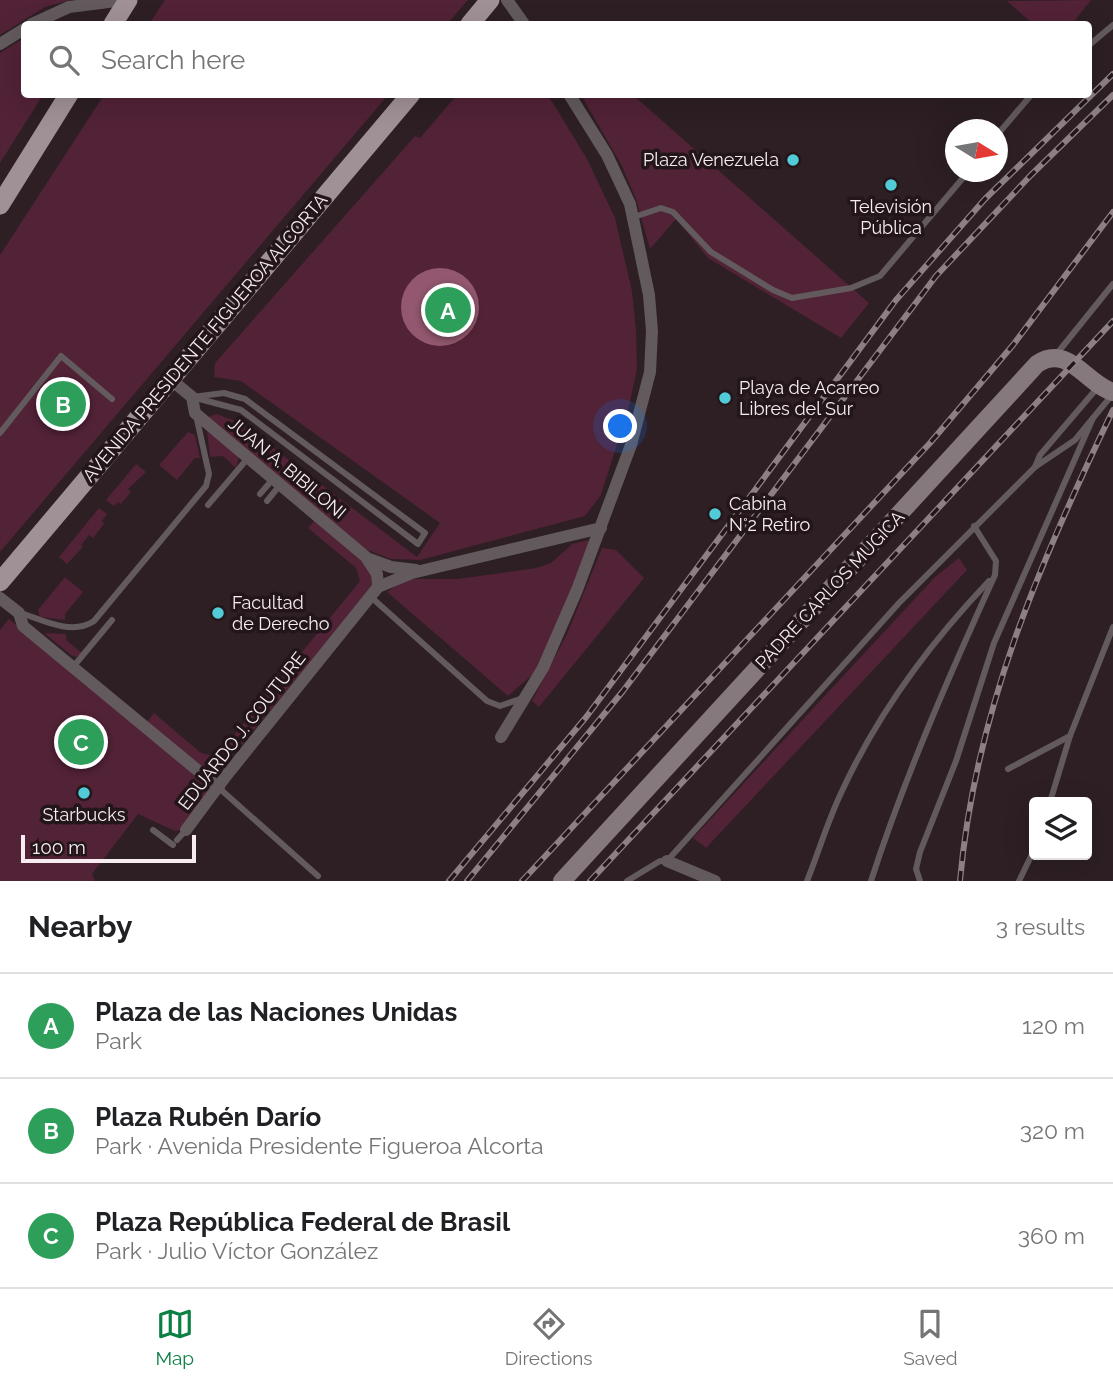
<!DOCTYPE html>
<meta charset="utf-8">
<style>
:root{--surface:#fff;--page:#f6f6f6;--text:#202124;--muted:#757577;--line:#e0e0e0;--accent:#0b8043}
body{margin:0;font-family:Raleway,sans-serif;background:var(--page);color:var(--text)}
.controls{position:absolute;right:21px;bottom:21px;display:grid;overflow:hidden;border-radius:7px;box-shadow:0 7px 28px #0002}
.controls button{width:63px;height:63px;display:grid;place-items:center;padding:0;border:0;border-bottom:2px solid var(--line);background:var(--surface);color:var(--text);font:35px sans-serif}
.compass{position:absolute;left:945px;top:119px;width:63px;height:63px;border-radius:50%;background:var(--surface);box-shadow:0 7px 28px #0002;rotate:101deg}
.scale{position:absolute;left:21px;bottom:18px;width:175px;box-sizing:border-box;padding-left:7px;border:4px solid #f7edf1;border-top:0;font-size:19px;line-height:24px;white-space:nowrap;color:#f7edf1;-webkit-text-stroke:5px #23161a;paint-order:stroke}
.you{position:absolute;left:621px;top:427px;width:24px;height:24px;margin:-18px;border:5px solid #fff;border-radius:50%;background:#1a73e8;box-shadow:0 0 0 10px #1a73e833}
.badge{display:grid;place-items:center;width:46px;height:46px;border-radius:50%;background:var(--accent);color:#fff;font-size:23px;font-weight:700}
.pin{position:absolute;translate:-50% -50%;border:4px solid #fff;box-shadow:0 2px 7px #0006}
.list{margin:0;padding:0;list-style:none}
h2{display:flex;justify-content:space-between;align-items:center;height:91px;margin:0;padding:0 28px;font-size:30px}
h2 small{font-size:23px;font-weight:400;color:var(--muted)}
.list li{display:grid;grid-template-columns:46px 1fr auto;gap:21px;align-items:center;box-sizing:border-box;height:105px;padding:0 28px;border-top:2px solid var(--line)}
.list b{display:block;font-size:26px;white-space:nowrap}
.list p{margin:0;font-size:23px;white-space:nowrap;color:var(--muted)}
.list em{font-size:23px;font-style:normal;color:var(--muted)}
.icon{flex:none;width:38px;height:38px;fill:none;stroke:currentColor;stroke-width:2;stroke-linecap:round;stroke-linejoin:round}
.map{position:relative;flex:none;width:1113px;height:881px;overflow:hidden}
.search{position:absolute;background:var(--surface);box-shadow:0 7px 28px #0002;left:21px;right:21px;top:21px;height:77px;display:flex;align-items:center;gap:18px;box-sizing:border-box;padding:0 24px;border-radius:7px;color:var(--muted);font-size:26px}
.sheet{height:406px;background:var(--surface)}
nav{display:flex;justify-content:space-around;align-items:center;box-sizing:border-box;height:98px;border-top:2px solid var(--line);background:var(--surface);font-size:19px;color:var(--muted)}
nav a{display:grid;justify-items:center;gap:4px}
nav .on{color:var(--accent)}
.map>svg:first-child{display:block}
</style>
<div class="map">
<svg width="1113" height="881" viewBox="0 0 1113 881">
<rect width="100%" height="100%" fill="#2d1f24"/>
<g fill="#522236">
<polygon points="0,0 71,0 45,7 0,35"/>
<polygon points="165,0 468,0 447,24 149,24"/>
<polygon points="1091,0 1072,24 1033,24 1007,1"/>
<polygon points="24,38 24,94 43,95 0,163 0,53"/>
<polygon points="104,95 388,95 0,552 0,255"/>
<polygon points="457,95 547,95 553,103 587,159 615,218 632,291 636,330 637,369 629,406 601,495 585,516 420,560 391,559 362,548 205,418 217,414 240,423 417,557 440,523 241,381 214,377 215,363 415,136 420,138"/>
<polygon points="581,95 633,95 869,303 841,338 708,258 676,219 650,249 636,199 621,164"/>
<polygon points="207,431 239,456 236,468 223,456 210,457"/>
<polygon points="188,432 195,435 200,458 195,458 177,480 159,465"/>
<polygon points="136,464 146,472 128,489 131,492 121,504 118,502 114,506 106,500"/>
<polygon points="99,508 107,514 102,521 104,524 93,538 89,535 81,545 83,547 67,564 59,557"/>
<polygon points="316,519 371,570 371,589 220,771 213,775 146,723 154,713 201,753 214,756 221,751 360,581 356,568 308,528"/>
<polygon points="594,539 539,669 508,696 387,592 405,579 458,579 536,568 551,563 572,544"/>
<polygon points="602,548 616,550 644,578 539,707 532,701 567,634"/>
<polygon points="959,558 967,570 706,848 693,838 935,577"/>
<polygon points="65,577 83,592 65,614 65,620 40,617 38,610"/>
<polygon points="9,619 215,786 183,829 175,831 138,814 92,874 95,881 0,881 0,630"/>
<polygon points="44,633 66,634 66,640 82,653 76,657 71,655"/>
</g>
<circle fill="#93586f" cx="440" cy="307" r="39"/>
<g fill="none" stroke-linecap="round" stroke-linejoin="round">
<g stroke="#625a5d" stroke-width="6">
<polyline points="1088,46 1113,25"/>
<polyline points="998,134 1032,94"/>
<polyline points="634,217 661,208 673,212 711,252 773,290 792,298 851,288 880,276 968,172"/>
<polyline points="1055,356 1113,284"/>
<polygon points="224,393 245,399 425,533 418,544 241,410 192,397"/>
<polyline points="0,433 61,356 112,399"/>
<polyline points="1035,467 1075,440 1112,395"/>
<polyline points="260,494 273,479"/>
<polyline points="267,501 280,485"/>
<polyline points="208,505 248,458"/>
<polyline points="371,597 487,701 500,706 523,698"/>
<path d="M21 613C42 620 72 636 94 621L206 486 209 474 196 415"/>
<polyline points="73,667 112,620"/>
<polyline points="1008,769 1070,736 1113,627"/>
<polyline points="219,788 318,876"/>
<polyline points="1050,802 1070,736"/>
<polyline points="153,830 173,845"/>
<polyline points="177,840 186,830"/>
<polyline points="627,881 660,861 667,861 899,603 1035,467 1040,455 1098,387"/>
<path d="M807 881C819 851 828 820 842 791 879 711 929 644 989 581"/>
<path d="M871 881C905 776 949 676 995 575L996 561 974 526"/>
<polyline points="920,881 916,869 920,852 956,761 994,643 1093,418"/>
<polyline points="1019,881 1034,850"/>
</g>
<g stroke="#625a5d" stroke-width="12">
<polyline points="507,0 524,24"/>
<polyline points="32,24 69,7 124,0"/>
<polyline points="0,44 24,29"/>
<polyline points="169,378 192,397 195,413 366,557 377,574 378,587"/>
<polyline points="369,559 391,567 416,570"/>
<polyline points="0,598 19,613 23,626 219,788"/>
<polyline points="501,737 543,668 577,590 631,445 650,372 652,331 649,295 630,204 607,155 569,94"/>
<polyline points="186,830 226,776 378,587 412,573 601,528"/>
<polyline points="667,861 715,881"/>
</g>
<path stroke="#85797d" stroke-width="18" d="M562 881 1037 364C1068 343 1086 384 1113 392"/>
<g stroke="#a09196" stroke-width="19">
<polyline points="113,24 128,0"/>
<polyline points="470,24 490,0"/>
<polyline points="0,205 69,94"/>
<polyline points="0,582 411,94"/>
</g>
<g stroke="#8c8084" stroke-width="6">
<g id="rail">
<polyline points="449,881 587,716 896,300 985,199 1113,74"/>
<polyline points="467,881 623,691 936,276 1031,175 1113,95"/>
<polyline points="522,881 930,443 1013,345 1113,212"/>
<polyline points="590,881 1113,321"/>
<path d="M960 881C975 712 1040 562 1113 410"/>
</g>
</g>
<use href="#rail" stroke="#23161a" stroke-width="3.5" stroke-dasharray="10" stroke-linecap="butt"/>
</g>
<g fill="#52cbd8" stroke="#23161a" stroke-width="2.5">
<circle cx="793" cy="160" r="7"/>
<circle cx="891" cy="185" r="7"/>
<circle cx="725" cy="398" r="7"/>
<circle cx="715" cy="514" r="7"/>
<circle cx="218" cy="613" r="7"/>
<circle cx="84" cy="793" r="7"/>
</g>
<g text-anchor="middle" stroke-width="7" stroke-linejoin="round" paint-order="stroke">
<g font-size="18" fill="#f7edf1" stroke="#23161a" text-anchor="start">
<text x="779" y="166" text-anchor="end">Plaza Venezuela</text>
<text x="891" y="213" text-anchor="middle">Televisión<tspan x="891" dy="21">Pública</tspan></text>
<text x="739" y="394">Playa de Acarreo<tspan x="739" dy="21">Libres del Sur</tspan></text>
<text x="729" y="510">Cabina<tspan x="729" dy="21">N°2 Retiro</tspan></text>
<text x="232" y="609">Facultad<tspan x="232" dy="21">de Derecho</tspan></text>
<text x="84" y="821" text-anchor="middle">Starbucks</text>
</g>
<g font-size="18" fill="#f7edf1" stroke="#23161a">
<text transform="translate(205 338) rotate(-50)" y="6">AVENIDA PRESIDENTE FIGUEROA ALCORTA</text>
<text transform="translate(287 468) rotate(40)" y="6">JUAN A. BIBILONI</text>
<text transform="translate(830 590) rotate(-47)" y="6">PADRE CARLOS MUGICA</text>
<text transform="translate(242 731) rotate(-52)" y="6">EDUARDO J. COUTURE</text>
</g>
</g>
</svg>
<div class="controls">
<button><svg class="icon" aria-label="layers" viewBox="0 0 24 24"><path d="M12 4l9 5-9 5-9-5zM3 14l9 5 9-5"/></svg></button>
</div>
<svg class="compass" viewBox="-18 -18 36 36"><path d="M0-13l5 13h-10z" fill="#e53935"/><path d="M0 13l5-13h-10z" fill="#757577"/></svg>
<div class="scale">100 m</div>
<div class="you"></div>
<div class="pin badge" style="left:448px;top:310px;background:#2e9e5b">A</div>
<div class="pin badge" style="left:63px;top:404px;background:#2e9e5b">B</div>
<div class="pin badge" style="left:81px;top:742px;background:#2e9e5b">C</div>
<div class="search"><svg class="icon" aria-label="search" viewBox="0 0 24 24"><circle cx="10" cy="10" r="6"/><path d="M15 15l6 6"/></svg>Search here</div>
</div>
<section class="sheet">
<h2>Nearby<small>3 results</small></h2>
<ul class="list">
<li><span class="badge" style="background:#2e9e5b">A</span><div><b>Plaza de las Naciones Unidas</b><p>Park</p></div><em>120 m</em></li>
<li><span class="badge" style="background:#2e9e5b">B</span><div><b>Plaza Rubén Darío</b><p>Park · Avenida Presidente Figueroa Alcorta</p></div><em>320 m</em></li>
<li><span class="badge" style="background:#2e9e5b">C</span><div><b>Plaza República Federal de Brasil</b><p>Park · Julio Víctor González</p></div><em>360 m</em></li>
</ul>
</section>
<nav>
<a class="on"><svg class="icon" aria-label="map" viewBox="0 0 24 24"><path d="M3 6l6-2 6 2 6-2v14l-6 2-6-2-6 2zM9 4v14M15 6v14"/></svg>Map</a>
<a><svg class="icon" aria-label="directions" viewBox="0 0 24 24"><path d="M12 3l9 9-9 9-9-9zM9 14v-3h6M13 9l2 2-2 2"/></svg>Directions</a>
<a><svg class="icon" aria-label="saved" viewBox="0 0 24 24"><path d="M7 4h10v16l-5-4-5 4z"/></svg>Saved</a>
</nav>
